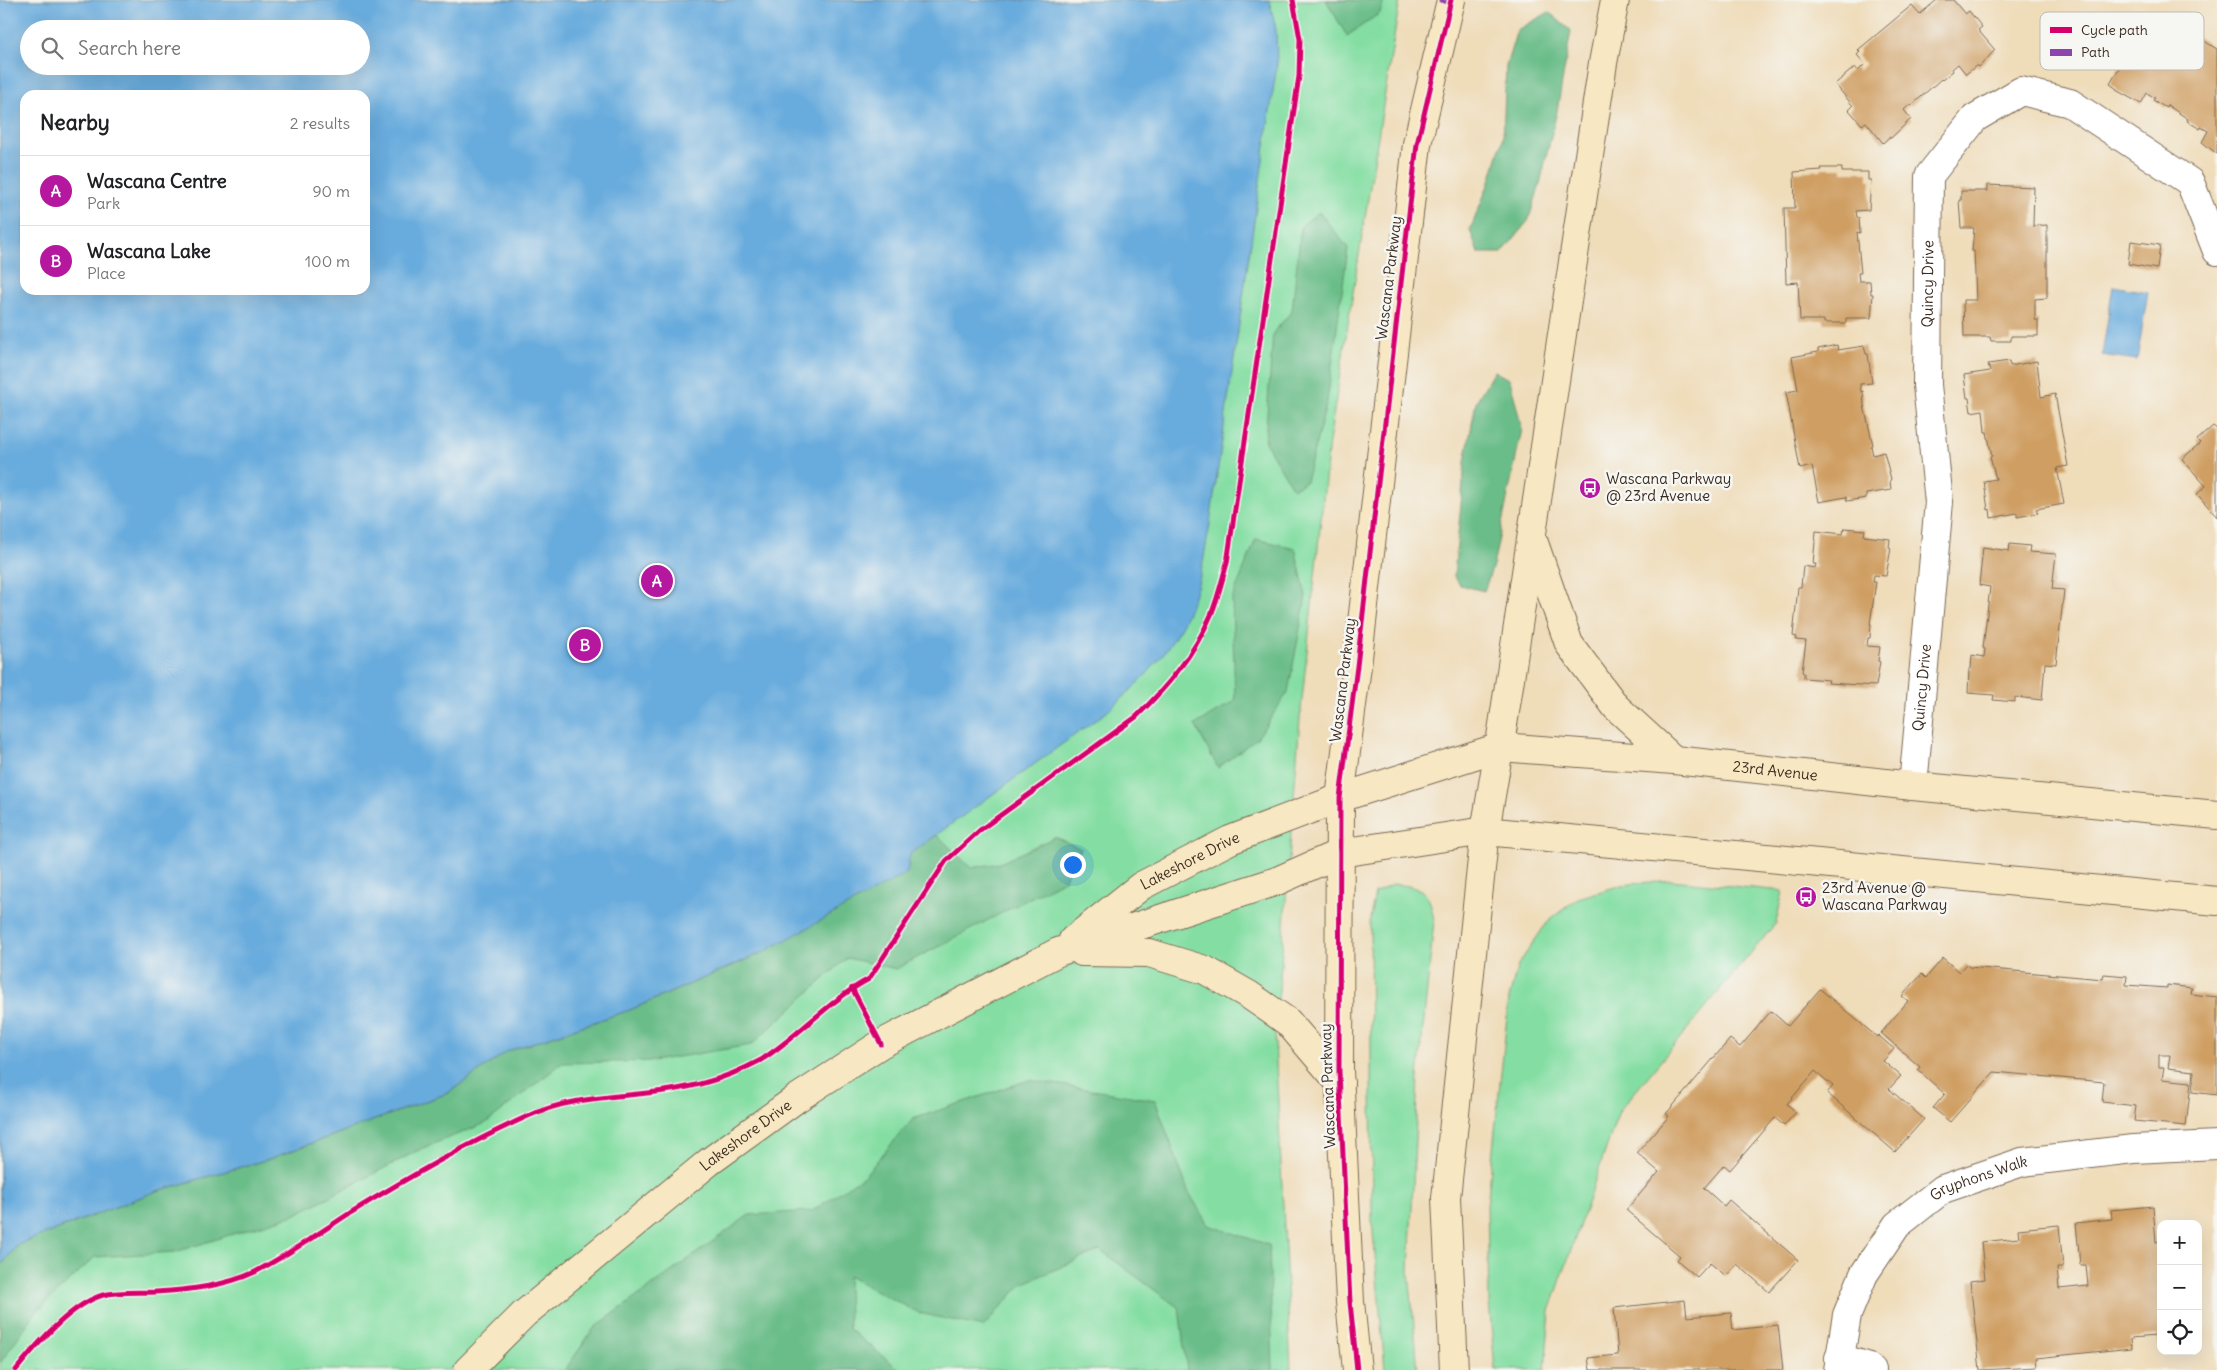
<!DOCTYPE html>
<meta charset="utf-8">
<style>
:root{--surface:#fff;--page:#f2f2f2;--text:#202124;--muted:#757577;--line:#e0e0e0;--accent:#b5179e}
body{margin:0;font-family:Delius,sans-serif;background:var(--page);color:var(--text)}
.controls{position:absolute;right:15px;bottom:15px;display:grid;overflow:hidden;border-radius:10px;box-shadow:0 5px 20px #0002}
.controls button{width:45px;height:45px;display:grid;place-items:center;padding:0;border:0;border-bottom:1px solid var(--line);background:var(--surface);color:var(--text);font:25px sans-serif}
.you{position:absolute;left:1072px;top:864px;width:18px;height:18px;margin:-12px;border:4px solid #fff;border-radius:50%;background:#1a73e8;box-shadow:0 0 0 8px #1a73e833}
.badge{display:grid;place-items:center;width:32px;height:32px;border-radius:50%;background:var(--accent);color:#fff;font-size:16px;font-weight:700}
.pin{position:absolute;translate:-50% -50%;border:2px solid #fff;box-shadow:0 1px 5px #0006}
.list{margin:0;padding:0;list-style:none}
h2{display:flex;justify-content:space-between;align-items:center;height:65px;margin:0;padding:0 20px;font-size:21px}
h2 small{font-size:16px;font-weight:400;color:var(--muted)}
.list li{display:grid;grid-template-columns:32px 1fr auto;gap:15px;align-items:center;box-sizing:border-box;height:70px;padding:0 20px;border-top:1px solid var(--line)}
.list b{display:block;font-size:19px;white-space:nowrap}
.list p{margin:0;font-size:16px;white-space:nowrap;color:var(--muted)}
.list em{font-size:16px;font-style:normal;color:var(--muted)}
.icon{flex:none;width:28px;height:28px;fill:none;stroke:currentColor;stroke-width:2;stroke-linecap:round;stroke-linejoin:round}
.map{position:relative;flex:none;width:2217px;height:1370px;overflow:hidden}
.search{position:absolute;background:var(--surface);box-shadow:0 5px 20px #0002;left:20px;top:20px;width:350px;height:55px;display:flex;align-items:center;gap:12px;box-sizing:border-box;padding:0 18px;border-radius:28px;color:var(--muted);font-size:19px}
.panel{position:absolute;background:var(--surface);box-shadow:0 5px 20px #0002;left:20px;top:90px;width:350px;height:205px;border-radius:15px}
.map>svg:first-child{display:block}
</style>
<div class="map">
<svg width="2217" height="1370" viewBox="0 0 2217 1370">
<rect width="100%" height="100%" fill="#f6f6f2"/>
<filter id="ink" filterUnits="userSpaceOnUse"><feTurbulence type="fractalNoise" baseFrequency=".02" numOctaves="2"/><feDisplacementMap in="SourceGraphic" scale="10" xChannelSelector="R" yChannelSelector="G"/><feConvolveMatrix kernelMatrix="1 2 1 2 8 2 1 2 1" color-interpolation-filters="sRGB"/></filter>
<filter id="wash" filterUnits="userSpaceOnUse"><feTurbulence type="fractalNoise" baseFrequency=".0096" numOctaves="4" result="noise"/><feDisplacementMap in="SourceGraphic" scale="20" xChannelSelector="R" yChannelSelector="G"/><feGaussianBlur stdDeviation="1.12" result="paint"/><feColorMatrix in="noise" values="0 0 0 0 0 0 0 0 0 0 0 0 0 0 0 0 0 1.4 0 .05"/><feComposite in="paint" operator="in"/></filter>
<g filter="url(#wash)">
<rect width="100%" height="100%" fill="#efdcb9"/>
<g fill="#84dea3" stroke="#608460" fill-rule="evenodd">
<path d="M0 0H1400L1329 442 1300 719 1275 1041 1291 1370H0ZM29 29H361V66H29ZM25 95H365V290H25Z"/>
<polygon points="1670,880 1783,891 1776,923 1619,1111 1550,1311 1545,1370 1495,1370 1489,1302 1487,1206 1509,998 1518,965 1548,921 1578,898 1622,885"/>
<path d="M1394 884C1425 888 1429 890 1434 921L1418 1077 1409 1271 1418 1370H1385L1372 1221 1370 918 1375 893Z"/>
</g>
<g fill="#6bbd89" stroke="#537454">
<polygon points="1326,0 1384,0 1380,13 1347,36"/>
<polygon points="1549,12 1571,31 1557,111 1539,188 1528,221 1502,253 1478,253 1470,230 1491,178 1503,138 1506,66 1517,30"/>
<polygon points="1319,212 1348,248 1327,401 1306,481 1293,489 1265,442 1273,333 1292,311 1301,226"/>
<polygon points="1494,371 1510,380 1522,429 1493,566 1484,591 1460,585 1454,576 1465,462 1476,402"/>
<polygon points="1256,539 1295,548 1306,596 1288,692 1258,737 1218,768 1195,725 1235,701 1232,599"/>
<polygon points="937,835 971,868 1000,863 1055,837 1081,849 1064,880 896,969 847,958 751,1045 653,1061 562,1063 486,1123 423,1148 294,1215 175,1252 95,1257 36,1312 0,1363 0,1266 19,1244 157,1191 269,1159 448,1093 508,1051 630,1010 764,952"/>
<polygon points="1029,1080 1155,1100 1188,1191 1208,1225 1269,1245 1273,1370 1187,1370 1179,1308 1100,1250 1022,1284 983,1327 919,1313 848,1276 849,1329 900,1370 565,1370 594,1328 749,1215 812,1211 864,1176 913,1119"/>
</g>
<g fill="#67abdd" stroke="#516a7e" fill-rule="evenodd">
<path d="M0 0H1269L1276 29 1277 64 1209 530C1205 548 1203 568 1197 587 1182 640 1149 675 1108 711L910 854 907 873 764 952 630 1010 508 1051 448 1093 269 1159 157 1191 19 1244 0 1266ZM29 29H361V66H29ZM25 95H365V290H25Z"/>
<polygon points="2113,286 2148,292 2137,360 2102,355"/>
</g>
<g id="blocks">
<g fill="#cf9e62">
<polygon points="1937,0 1953,0 1965,14 1969,11 1982,27 1978,30 1995,50 1979,67 1977,65 1966,74 1958,64 1952,69 1953,71 1942,80 1941,79 1911,106 1910,104 1904,110 1911,119 1891,138 1889,137 1883,143 1866,122 1862,125 1849,110 1853,106 1835,84 1855,67 1858,71 1865,64 1857,55 1860,52 1858,50 1912,5 1920,14"/>
<polygon points="2149,19 2178,38 2185,29 2217,49 2217,154 2202,142 2208,131 2201,127 2200,129 2187,121 2188,119 2167,105 2166,108 2153,100 2155,98 2147,93 2141,104 2116,90 2117,89 2110,84 2123,61 2119,59 2130,41 2134,44"/>
<polygon points="1821,168 1842,168 1842,172 1868,172 1868,180 1871,180 1869,210 1856,211 1857,217 1859,218 1860,233 1857,232 1861,273 1858,273 1859,281 1870,281 1871,294 1873,294 1871,318 1846,318 1846,323 1824,323 1824,320 1800,320 1798,282 1786,283 1784,208 1795,208 1794,172 1822,170"/>
<polygon points="1987,185 2034,187 2033,226 2047,225 2047,298 2035,299 2035,320 2038,320 2038,336 2011,336 2011,341 1991,341 1990,337 1964,337 1963,300 1976,300 1974,251 1972,251 1974,228 1961,228 1959,200 1961,200 1961,191 1987,191"/>
<polygon points="2131,241 2160,245 2157,269 2128,264"/>
<polygon points="1837,345 1838,350 1864,346 1866,354 1868,354 1872,383 1860,384 1861,392 1863,391 1864,406 1873,445 1871,446 1873,455 1884,452 1891,479 1890,480 1891,490 1866,494 1866,498 1847,501 1846,497 1819,502 1812,466 1800,469 1786,392 1798,390 1792,357 1818,352 1818,349"/>
<polygon points="2009,361 2010,366 2037,361 2041,397 2055,394 2068,466 2057,468 2064,504 2036,509 2038,513 2017,517 2017,513 1991,518 1990,509 1988,510 1984,481 1996,479 1990,457 1992,456 1987,432 1985,432 1983,410 1971,412 1969,398 1967,398 1964,375 1990,371 1988,364"/>
<polygon points="2213,426 2217,429 2217,517 2197,494 2206,486 2182,459 2200,443 2197,440"/>
<polygon points="1844,528 1865,530 1864,536 1890,539 1889,547 1891,548 1886,576 1874,575 1873,582 1876,582 1870,624 1871,624 1870,638 1868,638 1867,646 1880,647 1878,661 1880,662 1876,686 1828,683 1829,680 1804,678 1804,673 1802,672 1806,641 1796,640 1797,637 1793,636 1798,587 1801,587 1803,566 1815,568 1816,564 1813,564 1816,531 1843,534"/>
<polygon points="2010,544 2030,546 2029,552 2056,554 2052,589 2064,590 2056,664 2045,663 2042,700 2015,697 2015,702 1993,700 1994,695 1968,693 1969,669 1971,669 1972,655 1984,657 1985,649 1983,648 1990,587 1979,585 1983,547 2009,551"/>
<polygon points="1943,958 1959,972 1966,964 1969,967 2103,979 2104,974 2127,976 2126,985 2167,988 2167,985 2192,988 2191,994 2217,997 2217,1095 2192,1092 2194,1071 2168,1068 2170,1055 2159,1055 2159,1067 2164,1067 2162,1079 2191,1082 2186,1126 2134,1121 2136,1106 2102,1102 2104,1082 1994,1072 1950,1122 1933,1108 1945,1094 1918,1070 1920,1067 1881,1033 1908,1001 1902,996 1922,974 1926,978"/>
<polygon points="1820,989 1877,1037 1878,1035 1894,1049 1883,1061 1901,1076 1889,1089 1924,1119 1895,1152 1827,1093 1833,1086 1815,1071 1787,1104 1796,1112 1784,1126 1775,1118 1730,1170 1724,1165 1704,1188 1724,1206 1729,1200 1798,1260 1769,1292 1737,1264 1726,1276 1710,1263 1697,1277 1677,1260 1680,1256 1626,1210 1659,1172 1637,1153 1669,1116 1666,1114 1730,1039 1740,1047 1771,1011 1788,1026"/>
<polygon points="2153,1206 2156,1242 2161,1241 2161,1348 2159,1348 2157,1336 2131,1338 2132,1348 2036,1358 2037,1367 1980,1370 1970,1281 1985,1279 1981,1242 2019,1238 2018,1229 2059,1225 2063,1268 2057,1268 2059,1289 2088,1286 2086,1265 2080,1265 2076,1223 2112,1219 2111,1210"/>
<polygon points="1685,1300 1687,1317 1731,1313 1733,1330 1778,1325 1783,1370 1590,1370 1588,1358 1618,1355 1614,1308"/>
</g>
</g>
</g>
<g filter="url(#ink)">
<use href="#blocks" fill-opacity="0" stroke="#7a6854" stroke-width="1"/>
<g fill="none" stroke-linecap="round" stroke-linejoin="round">
<g stroke="#7a6854" stroke-width="30">
<g id="street">
<path id="s1" d="M1913 786 1939 502 1927 385 1929 176 1975 118 2021 91 2070 103 2190 182 2217 251"/>
<polyline points="1839,1358 1866,1366 1872,1370"/>
<path id="s2" d="M1838 1370 1847 1315 1864 1274 1897 1225 1943 1189 2022 1162 2133 1149 2217 1145"/>
</g>
</g>
<g stroke="#7a6854" stroke-width="30">
<g id="secondary">
<polyline points="1534,543 1569,644 1616,707 1674,760"/>
<path id="s3" d="M1073 940 1141 886 1230 840 1340 798 1500 747 1674 760 1913 786 2217 815"/>
<polyline points="1082,952 1149,953 1205,970 1249,995 1288,1022 1340,1083"/>
<path id="s4" d="M468 1370 524 1314 709 1162 796 1099 881 1044 1058 952 1277 881 1340 853 1485 831 2217 901"/>
<polyline points="1357,1370 1350,1302 1339,1071 1340,798 1357,666 1417,144 1451,0"/>
<polyline points="1454,1370 1446,1198 1485,831 1503,725 1603,63 1615,0"/>
</g>
</g>
<use href="#street" stroke="#fff" stroke-width="28"/>
<use href="#secondary" stroke="#f7e8c3" stroke-width="28"/>
<polyline stroke="#8e44ad" stroke-width="4" stroke-dasharray="8 4" stroke-linecap="butt" points="1439,0 1450,3"/>
<g stroke="#f6f6f2" stroke-width="8">
<g id="cycleway">
<polyline points="852,988 881,1044"/>
<path d="M16 1370C36 1345 71 1304 103 1295 120 1291 139 1293 156 1292 189 1290 225 1286 255 1272 288 1255 319 1233 350 1213 407 1178 466 1144 528 1116 585 1090 648 1100 707 1082 726 1077 744 1069 761 1060 799 1036 829 1000 869 979L946 861 980 830 1136 717C1167 687 1194 655 1211 615 1218 598 1222 580 1227 563L1299 76 1300 39 1293 0"/>
<polyline points="1357,1370 1350,1302 1339,1071 1340,798 1357,666 1417,144 1451,0"/>
</g>
</g>
<use href="#cycleway" stroke="#d6006c" stroke-width="5"/>
</g>
</g>
<defs>
<g id="bus-disc" transform="scale(1.125)"><circle r="9.5" fill="#b5179e" stroke="#f6f6f2"/><path d="M-5-6H5V4H4V6H2V4H-2V6H-4V4H-5ZM-3.5-4V0h7V-4ZM-3.5 1.2v1.5H-2V1.2ZM2 1.2v1.5H3.5V1.2Z" fill="#fff"/></g>
</defs>
<g fill-rule="evenodd">
<use href="#bus-disc" x="1590" y="488"/>
<use href="#bus-disc" x="1806" y="897"/>
</g>
<g text-anchor="middle" stroke-width="5" stroke-linejoin="round" paint-order="stroke">
<g font-size="15" fill="#3b2a1e" stroke="#f6f6f2">
<text transform="translate(1389 278) rotate(-83)" y="5">Wascana Parkway</text>
<text dy="5" stroke="none"><textPath href="#s1" startOffset="504">Quincy Drive</textPath></text>
<text transform="translate(1343 680) rotate(-83)" y="5">Wascana Parkway</text>
<text dy="5" stroke="none"><textPath href="#s1" startOffset="99">Quincy Drive</textPath></text>
<text dy="5" stroke="none"><textPath href="#s3" startOffset="749">23rd Avenue</textPath></text>
<text dy="5" stroke="none"><textPath href="#s3" startOffset="142">Lakeshore Drive</textPath></text>
<text transform="translate(1328 1086) rotate(-92)" y="5">Wascana Parkway</text>
<text dy="5" stroke="none"><textPath href="#s4" startOffset="364">Lakeshore Drive</textPath></text>
<text dy="5" stroke="none"><textPath href="#s2" startOffset="255">Gryphons Walk</textPath></text>
</g>
<g font-size="15" fill="#3b2a1e" stroke="#f6f6f2" text-anchor="start">
<text x="1606" y="484">Wascana Parkway<tspan x="1606" dy="17">@ 23rd Avenue</tspan></text>
<text x="1822" y="893">23rd Avenue @<tspan x="1822" dy="17">Wascana Parkway</tspan></text>
</g>
</g>
<rect x="2040" y="12" width="164" height="58" rx="8" fill="#f6f6f2" stroke="#beb9b2" stroke-width="1"/>
<rect x="2050" y="27" width="22" height="6" fill="#d6006c"/>
<rect x="2050" y="49" width="22" height="7" fill="#8e44ad"/>
<g font-size="14" fill="#3b2a1e">
<text x="2081" y="35">Cycle path</text>
<text x="2081" y="57">Path</text>
</g>
</svg>
<div class="controls">
<button>+</button>
<button>−</button>
<button><svg class="icon" aria-label="locate" viewBox="0 0 24 24"><circle cx="12" cy="12" r="6"/><path d="M12 2v4M12 18v4M2 12h4M18 12h4"/></svg></button>
</div>
<div class="you"></div>
<div class="pin badge" style="left:657px;top:581px">A</div>
<div class="pin badge" style="left:585px;top:645px">B</div>
<div class="search"><svg class="icon" aria-label="search" viewBox="0 0 24 24"><circle cx="10" cy="10" r="6"/><path d="M15 15l6 6"/></svg>Search here</div>
<section class="panel">
<h2>Nearby<small>2 results</small></h2>
<ul class="list">
<li><span class="badge">A</span><div><b>Wascana Centre</b><p>Park</p></div><em>90 m</em></li>
<li><span class="badge">B</span><div><b>Wascana Lake</b><p>Place</p></div><em>100 m</em></li>
</ul>
</section>
</div>
